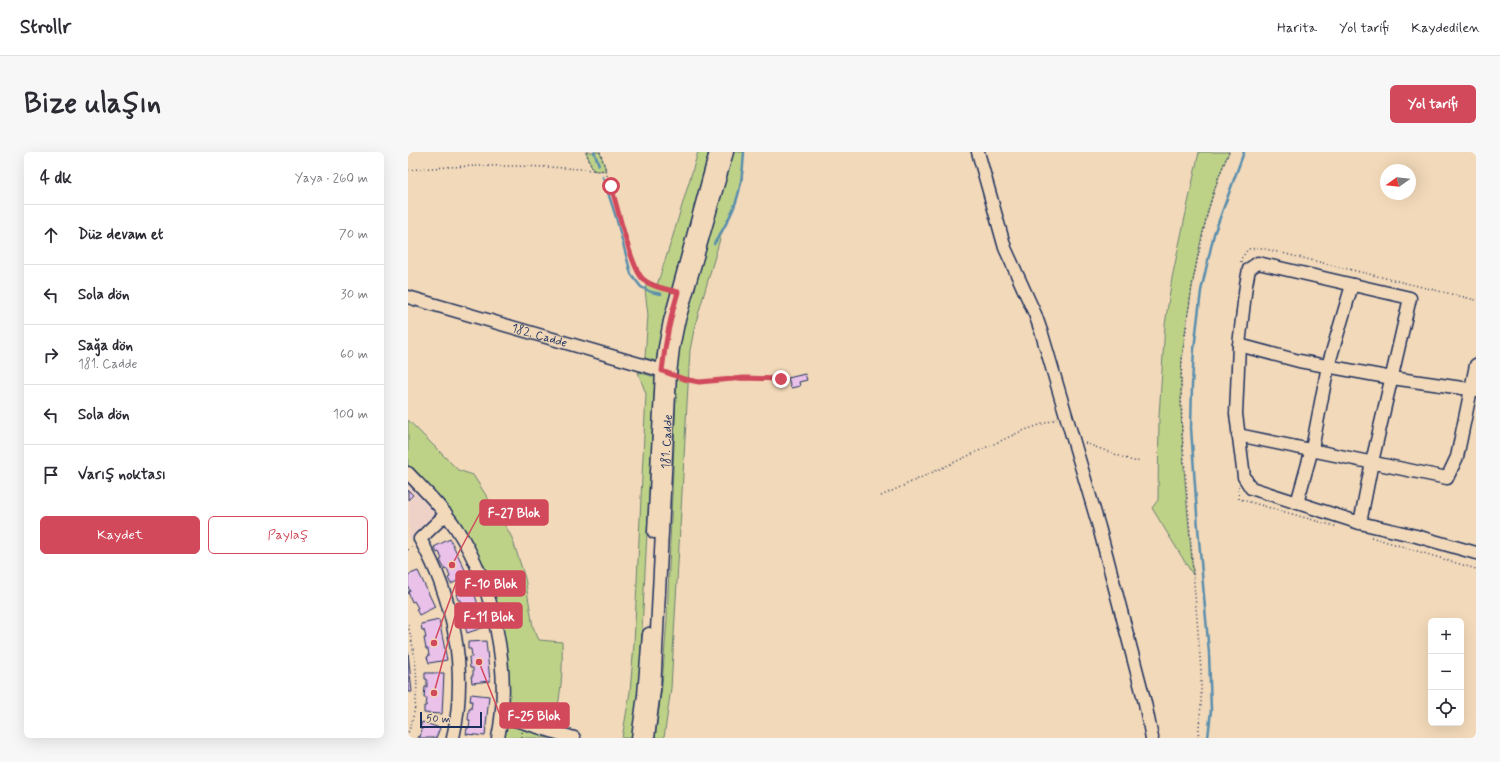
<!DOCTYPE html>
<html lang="tr">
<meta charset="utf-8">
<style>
:root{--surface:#fff;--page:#f7f7f7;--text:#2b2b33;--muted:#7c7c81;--line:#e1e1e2;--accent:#d1495b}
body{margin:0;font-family:Mynerve,sans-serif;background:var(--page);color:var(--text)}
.controls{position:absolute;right:12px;bottom:12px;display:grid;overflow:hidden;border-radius:6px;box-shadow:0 4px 16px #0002}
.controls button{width:36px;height:36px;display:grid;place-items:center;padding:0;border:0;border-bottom:1px solid var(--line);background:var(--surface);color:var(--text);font:20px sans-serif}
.compass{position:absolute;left:972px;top:12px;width:36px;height:36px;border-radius:50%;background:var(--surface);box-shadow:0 4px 16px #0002;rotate:255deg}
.scale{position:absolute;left:12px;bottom:10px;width:62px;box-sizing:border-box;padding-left:4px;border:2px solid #1b2f5e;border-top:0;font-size:11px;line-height:14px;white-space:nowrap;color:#1b2f5e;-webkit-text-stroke:3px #f2d9b9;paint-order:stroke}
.stop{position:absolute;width:12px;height:12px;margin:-9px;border:3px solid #d1495b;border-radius:50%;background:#fff}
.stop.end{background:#d1495b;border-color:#fff;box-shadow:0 1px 4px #0008}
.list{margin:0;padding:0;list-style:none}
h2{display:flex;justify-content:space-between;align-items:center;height:52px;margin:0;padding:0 16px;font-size:17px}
h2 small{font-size:13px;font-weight:400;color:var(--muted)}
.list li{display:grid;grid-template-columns:26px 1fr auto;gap:12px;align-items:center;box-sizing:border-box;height:60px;padding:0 16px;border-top:1px solid var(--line)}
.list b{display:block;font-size:15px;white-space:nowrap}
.list p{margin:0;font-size:13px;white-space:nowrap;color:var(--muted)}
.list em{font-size:13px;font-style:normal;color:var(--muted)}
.actions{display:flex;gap:8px;padding:12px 16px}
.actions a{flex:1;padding:9px 0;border:1px solid var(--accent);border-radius:6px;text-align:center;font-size:14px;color:var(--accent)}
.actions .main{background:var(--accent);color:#fff}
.icon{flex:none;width:22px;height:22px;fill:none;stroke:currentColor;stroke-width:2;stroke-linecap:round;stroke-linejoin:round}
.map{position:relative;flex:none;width:1068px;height:586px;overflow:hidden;border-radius:6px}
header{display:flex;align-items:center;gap:24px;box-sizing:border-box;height:56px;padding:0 20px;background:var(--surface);border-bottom:1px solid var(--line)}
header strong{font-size:19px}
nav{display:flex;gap:22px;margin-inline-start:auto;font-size:14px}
.intro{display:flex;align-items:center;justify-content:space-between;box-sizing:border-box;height:96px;padding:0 24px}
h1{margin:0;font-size:28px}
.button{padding:10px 18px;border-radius:6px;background:var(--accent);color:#fff;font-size:14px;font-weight:700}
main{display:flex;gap:24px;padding:0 24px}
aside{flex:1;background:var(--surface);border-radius:6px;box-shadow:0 4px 16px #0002}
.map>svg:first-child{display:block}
</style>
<header>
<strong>Strollr</strong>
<nav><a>Harita</a><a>Yol tarifi</a><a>Kaydedilen</a></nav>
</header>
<div class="intro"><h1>Bize ulaşın</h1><a class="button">Yol tarifi</a></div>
<main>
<aside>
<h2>4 dk<small>Yaya · 260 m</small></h2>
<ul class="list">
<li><svg class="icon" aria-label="ahead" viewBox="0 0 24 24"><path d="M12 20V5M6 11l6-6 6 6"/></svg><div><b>Düz devam et</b></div><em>70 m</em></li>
<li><svg class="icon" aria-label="left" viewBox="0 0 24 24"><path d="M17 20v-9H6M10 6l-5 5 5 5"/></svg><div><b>Sola dön</b></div><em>30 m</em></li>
<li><svg class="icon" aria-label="right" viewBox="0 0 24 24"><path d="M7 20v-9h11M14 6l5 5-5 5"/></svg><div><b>Sağa dön</b><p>181. Cadde</p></div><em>60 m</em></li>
<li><svg class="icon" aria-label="left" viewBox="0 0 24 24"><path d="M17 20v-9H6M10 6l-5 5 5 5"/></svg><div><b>Sola dön</b></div><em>100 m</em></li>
<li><svg class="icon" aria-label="arrive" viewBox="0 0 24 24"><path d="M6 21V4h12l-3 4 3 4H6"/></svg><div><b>Varış noktası</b></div></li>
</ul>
<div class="actions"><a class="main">Kaydet</a><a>Paylaş</a></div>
</aside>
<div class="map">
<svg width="1068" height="586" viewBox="0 0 1068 586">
<rect width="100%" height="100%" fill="#f2d9b9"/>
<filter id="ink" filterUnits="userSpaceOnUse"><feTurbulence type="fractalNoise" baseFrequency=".025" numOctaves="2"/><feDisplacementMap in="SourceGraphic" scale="8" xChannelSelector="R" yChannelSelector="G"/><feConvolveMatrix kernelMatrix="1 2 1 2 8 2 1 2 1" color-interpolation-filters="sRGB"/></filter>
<g filter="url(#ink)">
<polygon fill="#efd2c7" points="0,329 26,357 27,360 26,366 1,388"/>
<g fill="#bed287" stroke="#6c8072">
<polygon points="178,0 192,0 198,18 189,19 185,18"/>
<polygon points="290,0 301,0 255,170 248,209 237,206 240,163 237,138 239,130 249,133 264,87"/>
<polygon points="324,0 336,0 334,30 329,48 322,65 314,80 287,173 282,198 263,536 256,586 247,586 254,534 259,467 270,195 272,183"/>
<path d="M791 0H821C799 49 789 102 781 155 777 180 773 205 773 230 772 294 780 359 785 423L744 356 750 348 751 264 757 173 764 126Z"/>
<polygon points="230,220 247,225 231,536 224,586 214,586 222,540 226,492 238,242"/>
<path d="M0 268 50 318 65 323 97 373 104 386 117 426 125 475 131 488 154 490C155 521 153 543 146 574L103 561 100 557C103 490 85 410 42 356 30 341 14 327 0 313Z"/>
<polygon points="102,572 145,586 96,586 98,575"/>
</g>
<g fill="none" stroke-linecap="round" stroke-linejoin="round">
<g stroke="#5a8eae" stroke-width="2.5">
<polyline points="186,0 191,13"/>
<polyline points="195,25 208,65 223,122 233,135 243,140 253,142"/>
<path d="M306 92C328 58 334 40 336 0"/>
<polyline points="800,586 803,558 801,501 790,376 783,276 784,234 786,197 793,139 806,82 836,0"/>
</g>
</g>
<g fill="#e9c1e9" stroke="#1b2f5e">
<polygon points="397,222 399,228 391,230 392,234 383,236 380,226"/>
<polygon points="0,338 5,343 0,348"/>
<polygon points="42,387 60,424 43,432 40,426 42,425 39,417 37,418 32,408 34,407 31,400 29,401 26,395"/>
<polygon points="10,419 27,455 11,463 8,457 10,456 6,449 4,450 0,440 2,439 0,435 0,423"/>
<polygon points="65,437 77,475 59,481 57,474 60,474 57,466 55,467 52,456 54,455 52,448 50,448 48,442"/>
<polygon points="31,468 39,508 21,511 19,505 21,504 20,497 18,497 16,486 18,486 16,478 14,478 13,472"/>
<polygon points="78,489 82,529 64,531 63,524 65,524 65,516 62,516 61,505 64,505 63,497 60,497 60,490"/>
<polygon points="0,500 4,540 0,540"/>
<polygon points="17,521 36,521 34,562 16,561 16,554 18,554 19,546 16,546 17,535 19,535 19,527 17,527"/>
<polygon points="63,542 81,544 77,584 58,582 59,576 61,576 62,568 60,568 61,557 63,557 64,549 62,549"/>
<polygon points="14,570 32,576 28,586 9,586 10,584 12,585 14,577 12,576"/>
</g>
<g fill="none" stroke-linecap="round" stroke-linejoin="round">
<g stroke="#1b2f5e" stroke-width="15">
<g id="minor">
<polyline points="570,0 597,96 627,162 634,182 691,375 737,551 744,586"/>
<polygon points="850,111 1002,146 964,310 952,371 843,336 836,325 828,262 831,193 838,133 841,117"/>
<path id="s1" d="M0 145 262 221"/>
<polyline points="831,193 891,209 984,226 1068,238"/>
<polyline points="830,283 1039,326 1049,305 1068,213"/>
<path d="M0 321C17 339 35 356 48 376 86 434 104 518 90 586"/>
<polyline points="889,351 904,297 920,214 944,133"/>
<path d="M38 362 12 387C46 447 60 518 45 586"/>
<polyline points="952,371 1008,384 1068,401"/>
<polyline points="246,380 254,219 257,195 262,169 308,0"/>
<polyline points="94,564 166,586"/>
<polyline points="230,586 236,543 241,482"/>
<path id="s2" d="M240 586 246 538 262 222 265 196 270 171 319 0"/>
</g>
</g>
<g stroke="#1b2f5e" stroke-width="1.5" stroke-dasharray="1 3" stroke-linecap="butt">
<polyline points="178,0 185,18 189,19 198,18"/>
<path d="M192 0 228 117C236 131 246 133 260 137"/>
<path d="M0 18C62 12 123 13 185 18"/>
<polyline points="833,110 833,107 840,97 853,96 1068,148"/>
<polyline points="272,225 291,230 336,227 373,227"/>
<polyline points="677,291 722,308 729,310 731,308"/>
<polyline points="830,334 831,347 930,375"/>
<polyline points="473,344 614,279 649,267"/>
<polyline points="963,385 1068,417"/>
<polyline points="0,398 5,394"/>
<path d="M0 473C9 510 14 544 0 581"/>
<polyline points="114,580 114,586"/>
<polyline points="790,586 793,553 793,518 774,280 773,229 774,207 784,133 800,58 810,26 821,0"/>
</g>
<use href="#minor" stroke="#f2d9b9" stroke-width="12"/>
</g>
</g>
<g fill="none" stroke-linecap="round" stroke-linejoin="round" filter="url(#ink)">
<path stroke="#d1495b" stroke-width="5" d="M203 34C209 53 223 116 235 127 243 135 259 137 270 140 262 166 257 192 254 219L276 227 291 230 336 226 373 227"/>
</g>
<g text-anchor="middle" stroke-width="3" stroke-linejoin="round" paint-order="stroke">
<g font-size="12" fill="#1b2f5e" stroke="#f2d9b9">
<text dy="4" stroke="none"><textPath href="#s1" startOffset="137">182. Cadde</textPath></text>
<text dy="4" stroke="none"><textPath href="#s2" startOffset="297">181. Cadde</textPath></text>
</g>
</g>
<path fill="none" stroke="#d1495b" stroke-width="1.5" d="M44 413L72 361M26 491L48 431M26 541L47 464M71 510L92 563"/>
<g fill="#d1495b" stroke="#f2d9b9" stroke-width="1.5">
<circle cx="44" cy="413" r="4"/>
<circle cx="26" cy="491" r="4"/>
<circle cx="26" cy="541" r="4"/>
<circle cx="71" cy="510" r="4"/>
</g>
<g fill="#d1495b" stroke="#d1495b" stroke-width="1.5">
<rect x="72" y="348" width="68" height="25" rx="4"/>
<rect x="48" y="419" width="69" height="25" rx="4"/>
<rect x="47" y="451" width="67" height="25" rx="4"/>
<rect x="92" y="551" width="69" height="25" rx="4"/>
</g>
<g font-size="13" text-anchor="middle" font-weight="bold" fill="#fff">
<text x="106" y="365">F-27 Blok</text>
<text x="83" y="436">F-10 Blok</text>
<text x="81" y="469">F-11 Blok</text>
<text x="126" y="568">F-25 Blok</text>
</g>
</svg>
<div class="controls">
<button>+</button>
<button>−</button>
<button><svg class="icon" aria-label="locate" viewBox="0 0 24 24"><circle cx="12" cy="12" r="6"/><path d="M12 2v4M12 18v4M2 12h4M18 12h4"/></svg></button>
</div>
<svg class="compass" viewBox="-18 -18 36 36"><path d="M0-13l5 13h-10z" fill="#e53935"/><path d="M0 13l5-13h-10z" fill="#7c7c81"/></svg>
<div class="scale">50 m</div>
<div class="stop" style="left:203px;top:34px"></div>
<div class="stop end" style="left:373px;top:227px"></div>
</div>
</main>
